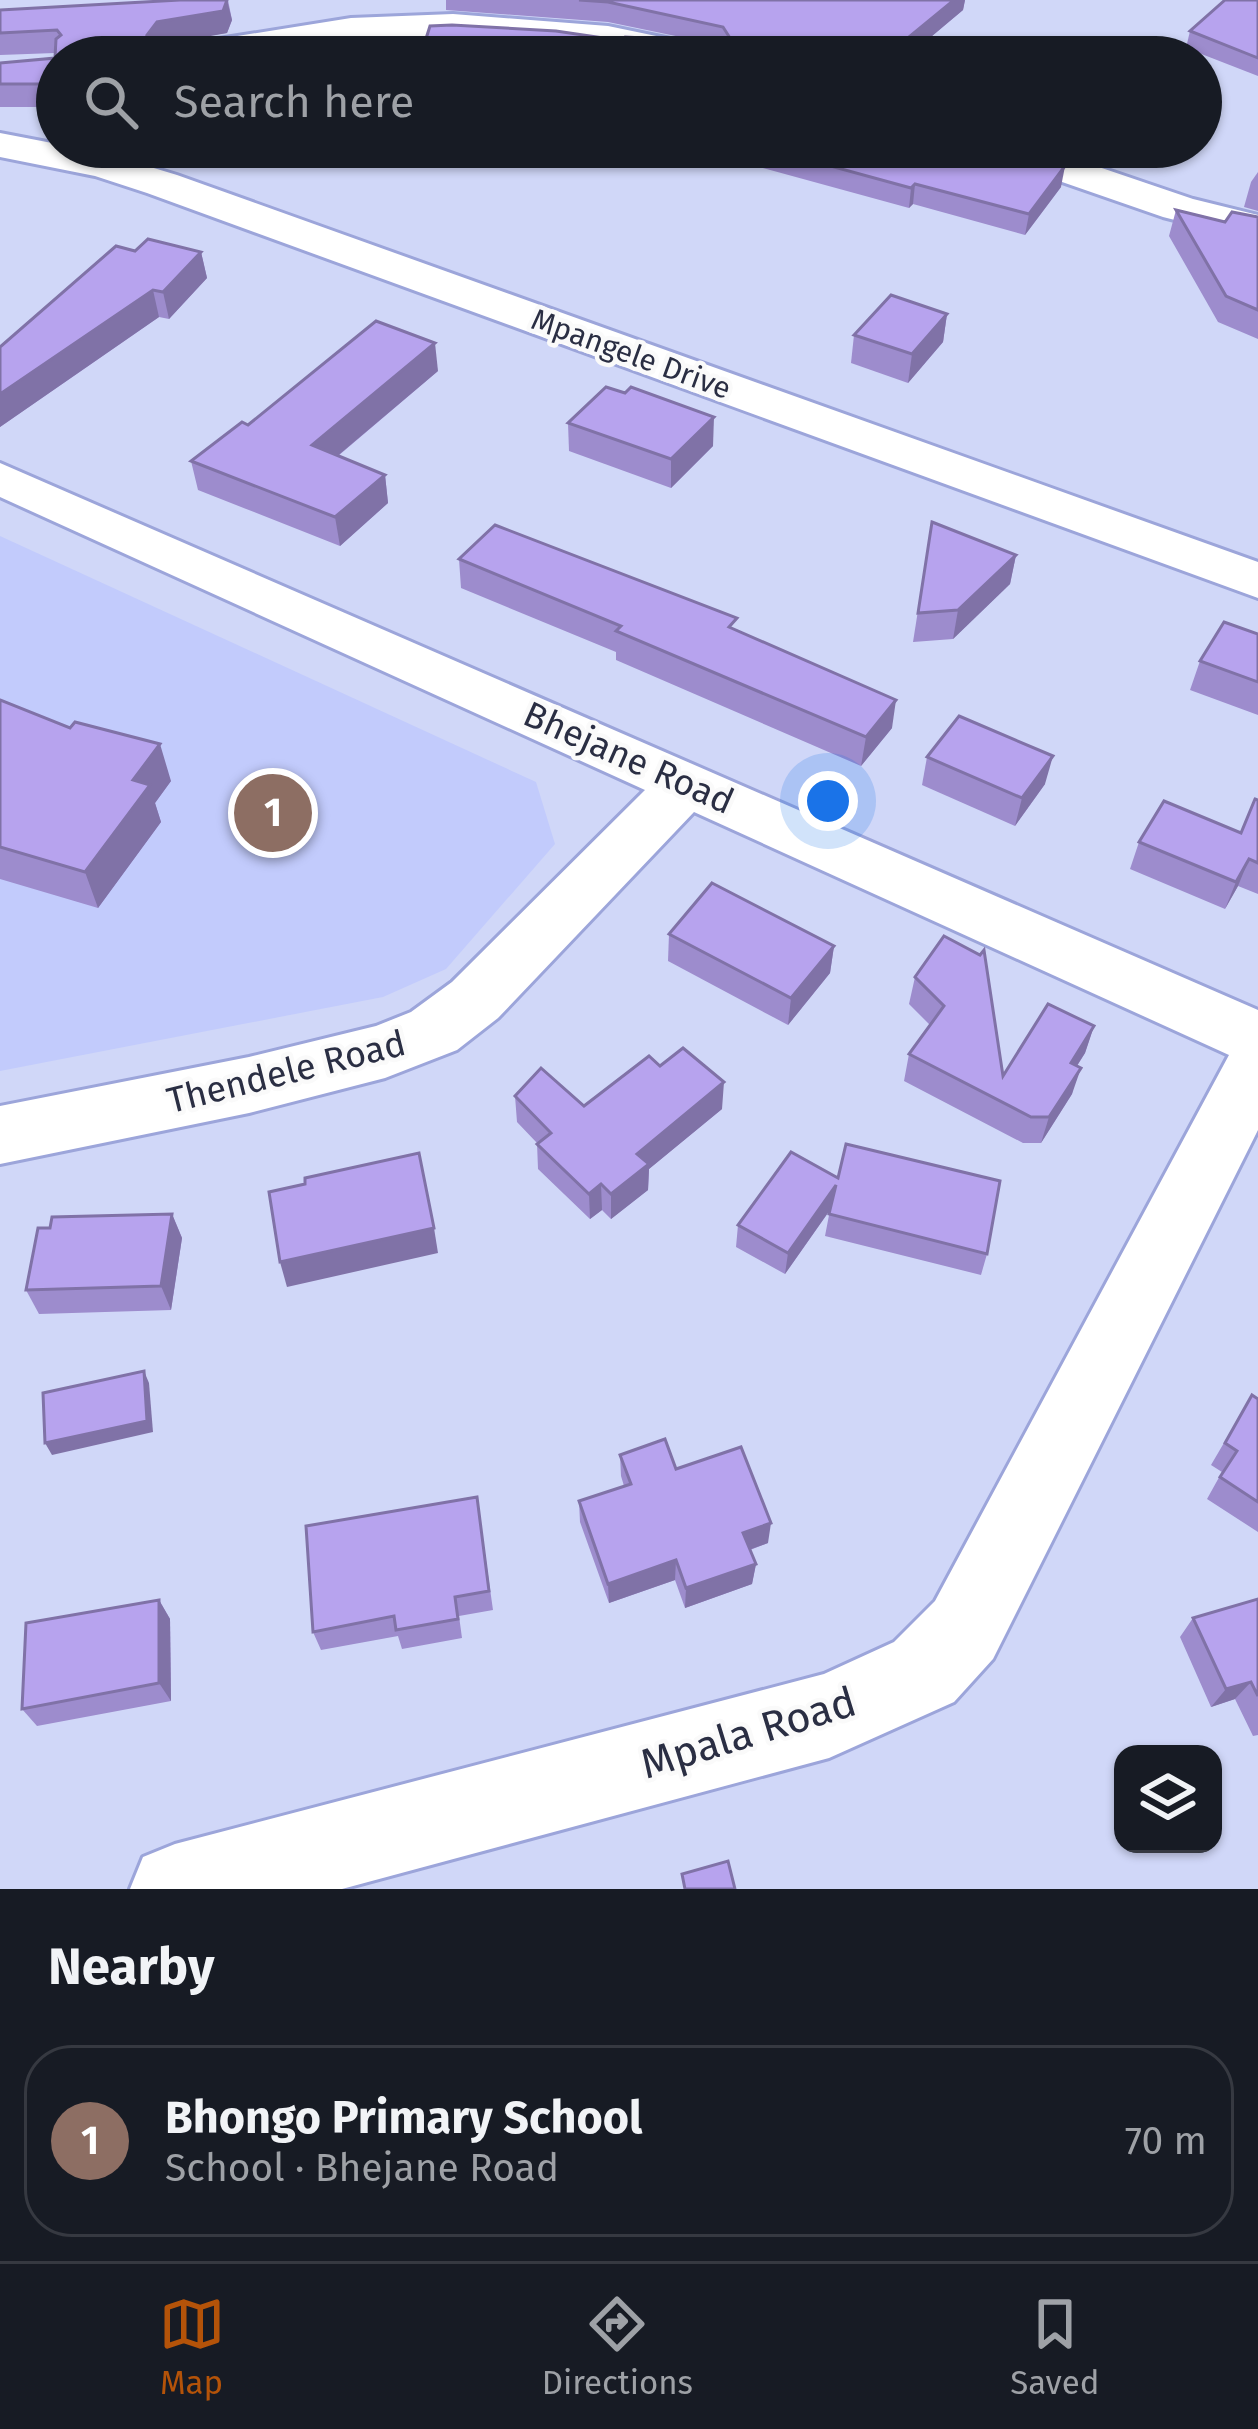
<!DOCTYPE html>
<meta charset="utf-8">
<style>
:root{--surface:#171b24;--page:#242831;--text:#f1f3f6;--muted:#9ea1a6;--line:#363941;--accent:#b45309}
body{margin:0;font-family:"Fira Sans",sans-serif;background:var(--page);color:var(--text)}
.controls{position:absolute;right:36px;bottom:36px;display:grid;overflow:hidden;border-radius:24px;box-shadow:0 3px 9px #0004}
.controls button{width:108px;height:108px;display:grid;place-items:center;padding:0;border:0;border-bottom:3px solid var(--line);background:var(--surface);color:var(--text);font:60px sans-serif}
.you{position:absolute;left:828px;top:801px;width:42px;height:42px;margin:-30px;border:9px solid #fff;border-radius:50%;background:#1a73e8;box-shadow:0 0 0 18px #1a73e833}
.badge{display:grid;place-items:center;width:78px;height:78px;border-radius:50%;background:var(--accent);color:#fff;font-size:39px;font-weight:700}
.pin{position:absolute;translate:-50% -50%;border:6px solid #fff;box-shadow:0 3px 12px #0006}
.list{margin:0;padding:0;list-style:none}
h2{display:flex;justify-content:space-between;align-items:center;height:156px;margin:0;padding:0 48px;font-size:51px}
h2 small{font-size:39px;font-weight:400;color:var(--muted)}
.list li{display:grid;grid-template-columns:78px 1fr auto;gap:36px;align-items:center;box-sizing:border-box;height:192px;margin:0 24px 24px;padding:0 24px;border:3px solid var(--line);border-radius:48px}
.list b{display:block;font-size:45px;white-space:nowrap}
.list p{margin:0;font-size:39px;white-space:nowrap;color:var(--muted)}
.list em{font-size:39px;font-style:normal;color:var(--muted)}
.icon{flex:none;width:66px;height:66px;fill:none;stroke:currentColor;stroke-width:2;stroke-linecap:round;stroke-linejoin:round}
.map{position:relative;flex:none;width:1258px;height:1889px;overflow:hidden}
.search{position:absolute;background:var(--surface);box-shadow:0 3px 9px #0004;left:36px;right:36px;top:36px;height:132px;display:flex;align-items:center;gap:30px;box-sizing:border-box;padding:0 42px;border-radius:66px;color:var(--muted);font-size:45px}
.sheet{height:372px;background:var(--surface)}
nav{display:flex;justify-content:space-around;align-items:center;box-sizing:border-box;height:168px;border-top:3px solid var(--line);background:var(--surface);font-size:33px;color:var(--muted)}
nav a{display:grid;justify-items:center;gap:6px}
nav .on{color:var(--accent)}
.map>svg:first-child{display:block}
</style>
<div class="map">
<svg width="1258" height="1889" viewBox="0 0 1258 1889">
<rect width="100%" height="100%" fill="#d0d7f8"/>
<polygon fill="#c2cbfc" points="0,536 536,782 555,844 446,969 383,997 0,1071"/>
<g fill="none" stroke-linecap="round" stroke-linejoin="round">
<g stroke="#9ca5da" stroke-width="6">
<g id="minor">
<polygon points="453,14 608,26 719,49 725,57 658,57 557,42 453,36 351,40 244,57 156,57 162,49 175,46 351,18"/>
<polygon points="0,133 104,153 177,175 1258,562 1258,598 147,193 95,176 0,157"/>
<polygon points="981,147 1040,147 1193,199 1258,215 1258,241 1163,217 987,156"/>
<polygon points="0,463 1258,1010 1258,1130 993,1659 954,1702 829,1758 342,1889 130,1889 143,1857 175,1844 824,1674 894,1642 935,1601 1229,1055 694,812 498,1018 457,1050 385,1078 249,1113 0,1164 0,1106 249,1057 376,1026 411,1012 452,982 645,790 0,497"/>
</g>
</g>
<use href="#minor" fill="#fff" fill-rule="evenodd"/>
</g>
<g fill="#9d8ccd">
<polygon points="180,0 228,0 232,20 227,33 57,57 56,107 0,107 0,84 55,58 55,53 0,55 0,10"/>
<polygon points="446,0 965,0 963,10 907,57 626,57 626,37 695,40 608,22 446,10"/>
<polygon points="1258,0 1258,76 1186,48 1190,31"/>
<polygon points="686,147 1009,147 1061,187 1025,235 913,204 909,208"/>
<polygon points="1053,147 1091,147 1084,157"/>
<polygon points="1258,172 1258,211 1244,207 1251,182"/>
<polygon points="1176,210 1225,222 1258,217 1258,339 1218,322 1169,236"/>
<polygon points="135,251 201,252 207,278 169,319 159,317 0,427 0,347"/>
<polygon points="947,314 943,342 908,383 851,363 854,335"/>
<polygon points="438,371 338,456 385,475 388,503 340,546 198,490 191,461 248,425"/>
<polygon points="625,393 713,446 671,488 569,451 568,423"/>
<polygon points="932,522 1016,555 1010,584 953,639 913,642"/>
<polygon points="459,559 736,630 892,728 861,766 616,660 616,652 461,588"/>
<polygon points="1258,634 1258,715 1190,690 1200,661"/>
<polygon points="0,700 171,781 155,803 161,822 98,908 0,879"/>
<polygon points="927,757 1045,784 1015,826 922,785"/>
<polygon points="1258,800 1258,894 1238,886 1225,909 1130,869 1139,842 1241,833"/>
<polygon points="669,934 834,946 830,973 788,1025 668,961"/>
<polygon points="944,936 1003,1076 1094,1026 1085,1053 1077,1066 1072,1094 1041,1143 1023,1143 904,1081 909,1054 930,1025 909,1004 915,977"/>
<polygon points="660,1066 722,1109 649,1169 648,1190 611,1219 602,1210 590,1219 538,1169 537,1143 517,1122 515,1096 584,1106"/>
<polygon points="838,1178 987,1254 981,1275 825,1236 830,1210 785,1274 736,1247 738,1225"/>
<polygon points="172,1214 182,1238 171,1310 39,1314 26,1290 50,1228"/>
<polygon points="1252,1395 1258,1399 1258,1532 1207,1499 1222,1472 1211,1465"/>
<polygon points="620,1455 676,1469 768,1543 750,1550 756,1564 752,1584 685,1608 675,1580 609,1603 580,1522 579,1501 624,1486 621,1476"/>
<polygon points="477,1497 493,1610 459,1616 462,1638 402,1649 398,1636 321,1650 313,1632"/>
<polygon points="1258,1599 1258,1735 1253,1736 1235,1699 1211,1707 1180,1637 1193,1618"/>
<polygon points="159,1600 170,1619 171,1701 37,1726 22,1709"/>
</g>
<g fill="#8072a7">
<polygon points="227,0 232,20 227,33 161,45 147,35 157,22"/>
<polygon points="954,0 965,0 963,10 907,57 891,57 892,51"/>
<polygon points="624,41 623,57 605,57"/>
<polygon points="57,80 56,107 51,84"/>
<polygon points="1065,166 1061,187 1025,235 1029,214"/>
<polygon points="915,184 913,204 909,208 911,188"/>
<polygon points="201,252 207,278 169,319 163,292"/>
<polygon points="153,290 159,317 0,427 0,394"/>
<polygon points="947,314 943,342 908,383 912,354"/>
<polygon points="435,343 438,371 316,474 312,445"/>
<polygon points="714,417 713,446 671,488 671,459"/>
<polygon points="385,475 388,503 340,546 335,517"/>
<polygon points="1016,555 1010,584 953,639 958,610"/>
<polygon points="896,700 892,728 861,766 866,737"/>
<polygon points="160,744 171,781 155,803 161,822 98,908 85,872 133,780"/>
<polygon points="1053,756 1045,784 1015,826 1022,798"/>
<polygon points="1249,859 1238,886 1225,909 1236,882"/>
<polygon points="834,946 830,973 788,1025 791,998"/>
<polygon points="1094,1026 1085,1053 1062,1089 1071,1063"/>
<polygon points="1081,1068 1072,1094 1041,1143 1049,1117"/>
<polygon points="724,1082 722,1109 649,1169 648,1190 611,1219 611,1194 637,1154"/>
<polygon points="601,1184 602,1210 590,1219 589,1194"/>
<polygon points="836,1185 832,1207 785,1274 788,1253"/>
<polygon points="172,1214 182,1238 171,1310 161,1286"/>
<polygon points="434,1228 438,1253 287,1287 280,1262"/>
<polygon points="144,1371 149,1383 153,1432 52,1455 45,1443"/>
<polygon points="771,1523 768,1543 740,1553 743,1533"/>
<polygon points="676,1560 675,1580 609,1603 608,1584"/>
<polygon points="756,1564 752,1584 685,1608 686,1588"/>
<polygon points="159,1600 170,1619 171,1701 159,1683"/>
<polygon points="1251,1682 1235,1699 1211,1707 1226,1689"/>
</g>
<g fill="#b7a3ee" stroke="#8072a7" stroke-width="3">
<polygon points="180,0 227,0 223,11 157,22 147,35 151,39 213,39 215,57 57,57 57,80 51,84 0,84 0,63 55,58 56,39 61,35 57,30 0,33 0,10"/>
<polygon points="579,0 954,0 892,51 898,53 894,57 629,57 626,37 726,42 730,38 723,27 608,2"/>
<polygon points="1225,0 1258,0 1258,58 1190,31"/>
<polygon points="452,25 556,31 624,41 605,57 414,56 424,45 430,26"/>
<polygon points="761,147 1009,147 1065,166 1029,214 915,184 911,188"/>
<polygon points="1176,210 1225,222 1232,212 1258,217 1258,310 1226,296"/>
<polygon points="148,239 201,252 163,292 153,290 0,394 0,347 116,246 135,251"/>
<polygon points="891,295 947,314 912,354 854,335"/>
<polygon points="376,321 435,343 312,445 385,475 335,517 191,461 242,422 248,425"/>
<polygon points="606,387 625,393 631,387 714,417 671,459 568,423"/>
<polygon points="932,522 1016,555 958,610 918,613"/>
<polygon points="495,525 737,618 729,627 896,700 866,737 616,631 621,626 459,559"/>
<polygon points="1224,622 1258,634 1258,682 1200,661"/>
<polygon points="0,700 70,728 75,722 160,744 133,780 150,785 85,872 0,847"/>
<polygon points="959,716 1053,756 1022,798 927,757"/>
<polygon points="1255,799 1258,800 1258,863 1249,859 1236,882 1139,842 1164,801 1241,833"/>
<polygon points="712,883 834,946 791,998 669,934"/>
<polygon points="944,936 980,955 984,950 1003,1076 1048,1004 1094,1026 1071,1063 1081,1068 1049,1117 1031,1117 909,1054 944,1006 915,977"/>
<polygon points="683,1048 724,1082 637,1154 649,1164 611,1194 601,1184 589,1194 537,1144 551,1133 515,1096 541,1068 584,1106 649,1056 660,1066"/>
<polygon points="846,1144 1000,1181 987,1254 829,1214 836,1185 788,1253 738,1225 791,1152 838,1178"/>
<polygon points="419,1153 434,1228 280,1262 269,1192 305,1184 305,1178"/>
<polygon points="172,1214 161,1286 26,1290 38,1228 50,1228 52,1217"/>
<polygon points="144,1371 147,1421 45,1443 43,1393"/>
<polygon points="1252,1395 1258,1399 1258,1502 1220,1477 1237,1451 1225,1443"/>
<polygon points="665,1439 676,1469 741,1447 771,1523 743,1533 756,1564 686,1588 676,1560 608,1584 579,1501 631,1484 620,1455"/>
<polygon points="477,1497 489,1591 455,1597 458,1619 396,1630 394,1616 313,1632 306,1526"/>
<polygon points="1258,1599 1258,1696 1251,1682 1226,1689 1193,1618"/>
<polygon points="159,1600 159,1683 22,1709 26,1623"/>
<polygon points="728,1861 735,1889 685,1889 682,1874"/>
</g>
<g text-anchor="middle" stroke-width="9" stroke-linejoin="round" paint-order="stroke">
<g font-size="30" fill="#2a2e43" stroke="#fafafa">
<text transform="translate(631 354) rotate(20)" y="10">Mpangele Drive</text>
</g>
<g font-size="36" fill="#2a2e43" stroke="#fafafa">
<text transform="translate(629 757) rotate(24)" y="13">Bhejane Road</text>
<text transform="translate(286 1071) rotate(-14)" y="13">Thendele Road</text>
</g>
<g font-size="42" fill="#2a2e43" stroke="#fafafa">
<text transform="translate(748 1732) rotate(-17)" y="15">Mpala Road</text>
</g>
</g>
</svg>
<div class="controls">
<button><svg class="icon" aria-label="layers" viewBox="0 0 24 24"><path d="M12 4l9 5-9 5-9-5zM3 14l9 5 9-5"/></svg></button>
</div>
<div class="you"></div>
<div class="pin badge" style="left:273px;top:813px;background:#8d6e63">1</div>
<div class="search"><svg class="icon" aria-label="search" viewBox="0 0 24 24"><circle cx="10" cy="10" r="6"/><path d="M15 15l6 6"/></svg>Search here</div>
</div>
<section class="sheet">
<h2>Nearby<small></small></h2>
<ul class="list">
<li><span class="badge" style="background:#8d6e63">1</span><div><b>Bhongo Primary School</b><p>School · Bhejane Road</p></div><em>70 m</em></li>
</ul>
</section>
<nav>
<a class="on"><svg class="icon" aria-label="map" viewBox="0 0 24 24"><path d="M3 6l6-2 6 2 6-2v14l-6 2-6-2-6 2zM9 4v14M15 6v14"/></svg>Map</a>
<a><svg class="icon" aria-label="directions" viewBox="0 0 24 24"><path d="M12 3l9 9-9 9-9-9zM9 14v-3h6M13 9l2 2-2 2"/></svg>Directions</a>
<a><svg class="icon" aria-label="saved" viewBox="0 0 24 24"><path d="M7 4h10v16l-5-4-5 4z"/></svg>Saved</a>
</nav>
